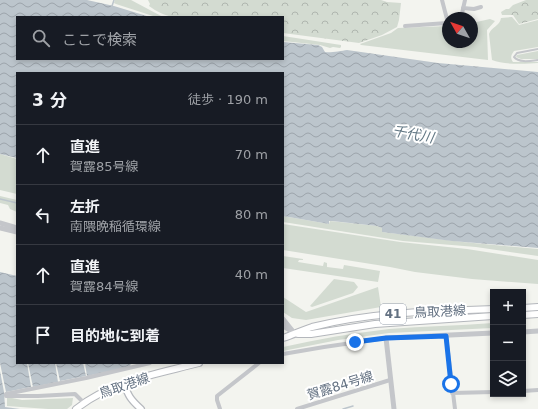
<!DOCTYPE html>
<html lang="ja">
<meta charset="utf-8">
<style>
:root{--surface:#171b24;--page:#242831;--text:#f1f3f6;--muted:#9ea1a6;--line:#363941}
body{margin:0;font-family:"DejaVu Sans","Noto Sans JP",sans-serif;background:var(--page);color:var(--text)}
.controls{position:absolute;right:12px;bottom:12px;display:grid;overflow:hidden;border-radius:0px;box-shadow:0 2px 6px #0003}
.controls button{width:36px;height:36px;display:grid;place-items:center;padding:0;border:0;border-bottom:1px solid var(--line);background:var(--surface);color:var(--text);font:20px sans-serif}
.compass{position:absolute;left:442px;top:12px;width:36px;height:36px;border-radius:50%;background:var(--surface);box-shadow:0 2px 6px #0003;rotate:310deg}
.stop{position:absolute;width:12px;height:12px;margin:-9px;border:3px solid #1a73e8;border-radius:50%;background:#fff}
.stop.end{background:#1a73e8;border-color:#fff;box-shadow:0 1px 4px #0008}
.list{margin:0;padding:0;list-style:none}
h2{display:flex;justify-content:space-between;align-items:center;height:52px;margin:0;padding:0 16px;font-size:17px}
h2 small{font-size:13px;font-weight:400;color:var(--muted)}
.list li{display:grid;grid-template-columns:26px 1fr auto;gap:12px;align-items:center;box-sizing:border-box;height:60px;padding:0 16px;border-top:1px solid var(--line)}
.list b{display:block;font-size:15px;white-space:nowrap}
.list p{margin:0;font-size:13px;white-space:nowrap;color:var(--muted)}
.list em{font-size:13px;font-style:normal;color:var(--muted)}
.icon{flex:none;width:22px;height:22px;fill:none;stroke:currentColor;stroke-width:2;stroke-linecap:round;stroke-linejoin:round}
.map{position:relative;flex:none;width:538px;height:409px;overflow:hidden}
.search{position:absolute;background:var(--surface);box-shadow:0 2px 6px #0003;left:16px;top:16px;width:268px;height:44px;display:flex;align-items:center;gap:10px;box-sizing:border-box;padding:0 14px;border-radius:0px;color:var(--muted);font-size:15px}
.panel{position:absolute;background:var(--surface);box-shadow:0 2px 6px #0003;left:16px;top:72px;width:268px;height:292px;border-radius:0px}
.map>svg:first-child{display:block}
</style>
<div class="map">
<svg width="538" height="409" viewBox="0 0 538 409">
<defs>
<pattern id="forest-crowns" width="20" height="18" patternUnits="userSpaceOnUse"><rect width="20" height="18" fill="#d3dbd1"/><path d="M2 6a3 3 0 1 1 6 0M12 15a3 3 0 1 1 6 0" fill="none" stroke="#afb6af"/></pattern>
<pattern id="water-waves" width="16" height="10" patternUnits="userSpaceOnUse"><rect width="16" height="10" fill="#bcc5cc"/><path d="M0 5q4-4 8 0t8 0" fill="none" stroke="#9ca4ab"/></pattern>
</defs>
<rect width="100%" height="100%" fill="#f3f4ef"/>
<g fill="#d3dbd1">
<polygon points="115,0 131,0 163,17 156,17 116,4 114,3"/>
<path d="M512 17 519 25 538 20V47L514 51C511 55 510 58 513 62H538V63C526 64 503 65 492 60L489 34C491 27 500 26 501 18Z"/>
<polygon points="490,19 495,21 487,30 488,60 361,45 360,44 391,33 398,28 448,26 448,42 472,42 472,23"/>
<polygon points="283,36 341,45 341,47 340,48 333,47 330,48 320,45 283,41"/>
<polygon points="538,51 538,59 521,59 516,57 517,55"/>
<polygon points="0,154 17,159 17,194 0,190"/>
<polygon points="0,196 17,200 17,212 10,209 8,205 0,203"/>
<polygon points="283,216 329,224 330,221 377,226 382,228 382,232 463,242 538,249 538,256 476,247 403,241 283,222"/>
<polygon points="283,224 400,242 467,249 538,260 538,284 472,279 415,272 390,267 283,250"/>
<polygon points="283,256 303,259 303,260 299,260 298,262 323,266 324,262 327,263 327,267 343,269 344,265 380,271 378,282 283,268"/>
<polygon points="334,279 354,282 358,287 353,293 312,307 310,306"/>
<polygon points="378,287 381,307 306,320 292,318 283,312 283,297 306,312"/>
<path d="M493 323V328L389 333 338 340 283 351V347C318 339 353 333 389 329 423 326 458 326 493 323Z"/>
<polygon points="7,397 22,400 73,398 72,405 67,409 48,409 7,406"/>
</g>
<g fill="url(#forest-crowns)">
<path d="M148 0H381L387 2 401 3 399 20 397 27 382 35 359 43 283 33V17H173C164 15 157 12 149 6L150 4Z"/>
<polygon points="526,0 538,0 538,19 519,24 513,15 502,15 501,12 506,9 509,9 513,5"/>
</g>
<g fill="url(#water-waves)">
<path d="M0 0H87L114 6 150 17H17V59H283V42L318 45 322 47 325 52C330 53 341 51 347 50L438 63 538 72V248L452 241 382 232V228L377 226 332 221H329V224L283 216V73H17V158L0 154Z"/>
<polygon points="0,272 17,276 17,363 27,363 31,387 6,392 0,363"/>
<polygon points="28,363 55,363 58,382 33,387"/>
<polygon points="56,363 83,363 86,376 60,381"/>
<polygon points="85,363 131,363 130,367 87,376"/>
<polygon points="0,371 4,392 5,407 20,409 0,409"/>
</g>
<g fill="none" stroke-linecap="round" stroke-linejoin="round">
<g stroke="#bcc5cc" stroke-width="1.5">
<polyline points="112,6 114,0"/>
<polyline points="0,199 17,203"/>
<polyline points="343,409 353,406"/>
</g>
<g stroke="#b6b9be" stroke-width="8">
<path id="secondary" d="M124 383C128 396 131 400 141 409"/>
</g>
<g stroke="#b4b7bc" stroke-width="8">
<g id="primary">
<polyline points="523,308 538,307"/>
<polyline points="523,315 538,314"/>
<polyline points="298,334 311,334 375,324 493,316"/>
<path d="M283 338C293 335 302 330 312 327 371 312 432 311 493 309"/>
<path d="M76 409C111 381 157 374 199 363"/>
</g>
</g>
<path stroke="#c4c6ca" stroke-width="2" d="M538 49 517 53 514 57C519 63 530 61 538 60"/>
<g stroke="#c4c6ca" stroke-width="4">
<polyline points="442,0 448,23"/>
<polyline points="463,8 474,9 481,7"/>
<polyline points="461,18 465,0"/>
<polyline points="405,26 447,23"/>
<polyline points="446,336 455,409"/>
<polyline points="283,354 324,347 386,338"/>
<polyline points="523,391 538,390"/>
<polyline points="452,393 493,392"/>
<polyline points="84,403 75,394 38,396 6,396 6,394 86,378 150,363"/>
<polyline points="220,409 217,400 217,396 259,363"/>
<polyline points="297,409 390,380"/>
</g>
<g stroke="#c4c6ca" stroke-width="5">
<polyline points="0,223 17,228"/>
<polyline points="0,228 17,232"/>
<polyline points="283,319 295,334"/>
<polyline points="283,326 291,331"/>
<polyline points="523,332 538,331"/>
<polyline points="394,409 386,338 493,333"/>
</g>
<use href="#secondary" stroke="#fff" stroke-width="5.5"/>
<use href="#primary" stroke="#fff" stroke-width="6"/>
</g>
<g fill="none" stroke-linecap="round" stroke-linejoin="round">
<polyline stroke="#1a73e8" stroke-width="5" points="355,342 386,338 446,336 451,384"/>
</g>
<g text-anchor="middle" stroke-width="4" stroke-linejoin="round" paint-order="stroke">
<rect fill="#fff" stroke="#919ba7" stroke-width="1" x="380" y="304" width="26" height="20" rx="3"/>
<g font-size="12" font-weight="bold" fill="#627081">
<text x="393" y="318">41</text>
</g>
<g font-size="13" fill="#627081" stroke="#fff">
<text transform="translate(440 311) rotate(-3)" y="5">鳥取港線</text>
<text transform="translate(124 385) rotate(-19)" y="5">鳥取港線</text>
<text transform="translate(340 385) rotate(-17)" y="5">賀露84号線</text>
</g>
<g font-size="14" font-style="italic" fill="#637885" stroke="#fff">
<text transform="translate(413 134) rotate(10)" y="5">千代川</text>
</g>
</g>
</svg>
<div class="controls">
<button>+</button>
<button>−</button>
<button><svg class="icon" aria-label="layers" viewBox="0 0 24 24"><path d="M12 4l9 5-9 5-9-5zM3 14l9 5 9-5"/></svg></button>
</div>
<svg class="compass" viewBox="-18 -18 36 36"><path d="M0-13l5 13h-10z" fill="#e53935"/><path d="M0 13l5-13h-10z" fill="#9ea1a6"/></svg>
<div class="stop" style="left:451px;top:384px"></div>
<div class="stop end" style="left:355px;top:342px"></div>
<div class="search"><svg class="icon" aria-label="search" viewBox="0 0 24 24"><circle cx="10" cy="10" r="6"/><path d="M15 15l6 6"/></svg>ここで検索</div>
<section class="panel">
<h2>3 分<small>徒歩 · 190 m</small></h2>
<ul class="list">
<li><svg class="icon" aria-label="ahead" viewBox="0 0 24 24"><path d="M12 20V5M6 11l6-6 6 6"/></svg><div><b>直進</b><p>賀露85号線</p></div><em>70 m</em></li>
<li><svg class="icon" aria-label="left" viewBox="0 0 24 24"><path d="M17 20v-9H6M10 6l-5 5 5 5"/></svg><div><b>左折</b><p>南隈晩稲循環線</p></div><em>80 m</em></li>
<li><svg class="icon" aria-label="ahead" viewBox="0 0 24 24"><path d="M12 20V5M6 11l6-6 6 6"/></svg><div><b>直進</b><p>賀露84号線</p></div><em>40 m</em></li>
<li><svg class="icon" aria-label="arrive" viewBox="0 0 24 24"><path d="M6 21V4h12l-3 4 3 4H6"/></svg><div><b>目的地に到着</b></div></li>
</ul>
</section>
</div>
